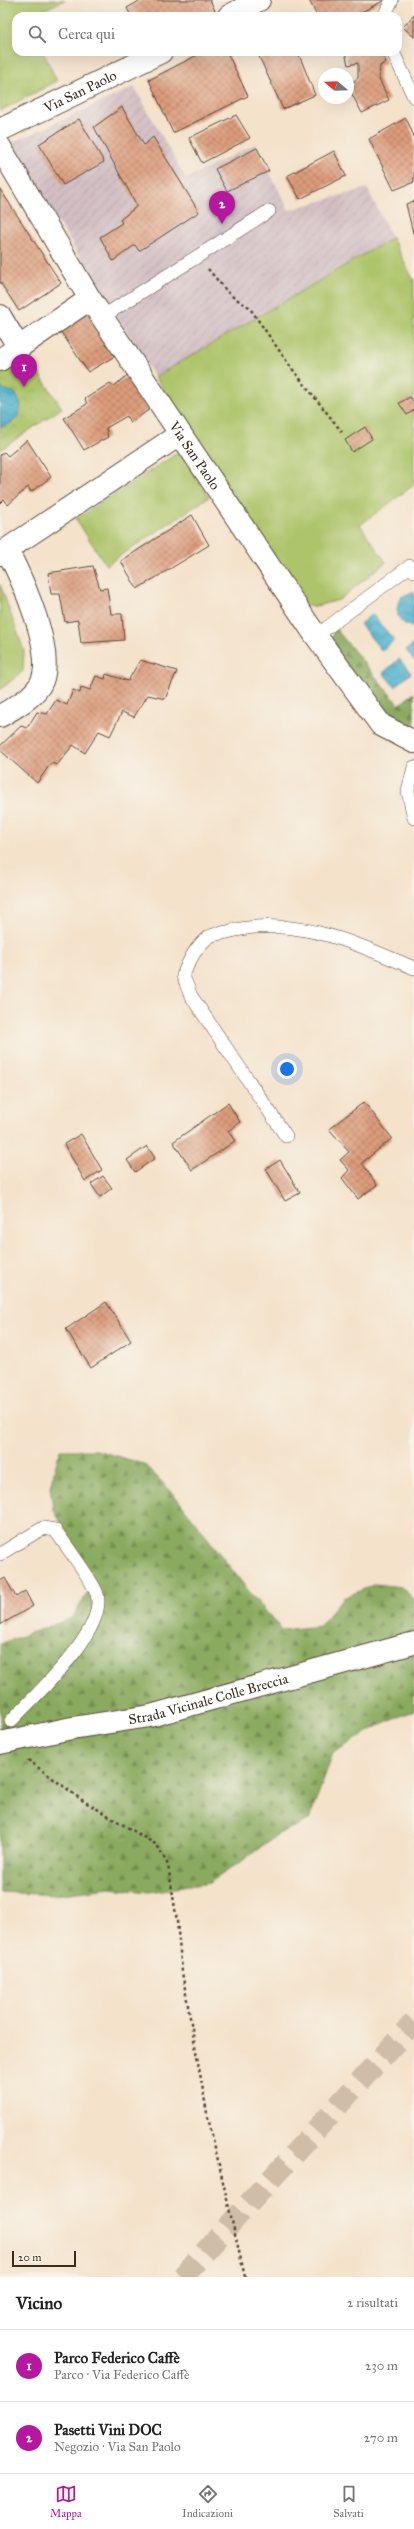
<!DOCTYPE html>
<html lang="it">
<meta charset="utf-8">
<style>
:root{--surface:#fff;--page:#f6f6f6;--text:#222;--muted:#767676;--line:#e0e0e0;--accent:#b5179e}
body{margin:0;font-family:"IM FELL Great Primer",serif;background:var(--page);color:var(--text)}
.compass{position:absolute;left:318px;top:68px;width:36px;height:36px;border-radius:50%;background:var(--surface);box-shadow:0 4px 16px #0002;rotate:289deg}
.scale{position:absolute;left:12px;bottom:10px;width:64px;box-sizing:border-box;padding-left:4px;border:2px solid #3b2a1e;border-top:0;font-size:11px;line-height:14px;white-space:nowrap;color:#3b2a1e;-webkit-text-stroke:3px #f7f3e8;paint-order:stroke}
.you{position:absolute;left:287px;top:1069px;width:14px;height:14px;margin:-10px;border:3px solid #fff;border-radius:50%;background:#1a73e8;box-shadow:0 0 0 6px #1a73e833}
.badge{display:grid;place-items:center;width:26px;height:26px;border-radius:50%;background:var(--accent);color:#fff;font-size:13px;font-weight:700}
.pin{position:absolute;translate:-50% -33px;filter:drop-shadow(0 1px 2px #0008)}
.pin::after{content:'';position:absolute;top:21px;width:14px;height:12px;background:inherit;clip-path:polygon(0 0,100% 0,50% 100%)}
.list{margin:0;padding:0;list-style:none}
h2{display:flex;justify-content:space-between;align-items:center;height:52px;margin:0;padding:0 16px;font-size:17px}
h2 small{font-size:13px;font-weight:400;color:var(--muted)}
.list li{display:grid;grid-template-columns:26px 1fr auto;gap:12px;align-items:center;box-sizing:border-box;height:72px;padding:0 16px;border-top:1px solid var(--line)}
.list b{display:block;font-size:15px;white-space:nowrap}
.list p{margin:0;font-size:13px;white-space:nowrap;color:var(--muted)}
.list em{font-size:13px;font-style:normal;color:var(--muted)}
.icon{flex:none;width:22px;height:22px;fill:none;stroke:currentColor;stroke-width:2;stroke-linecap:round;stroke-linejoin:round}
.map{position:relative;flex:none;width:414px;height:2277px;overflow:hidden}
.search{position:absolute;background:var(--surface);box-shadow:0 4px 16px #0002;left:12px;right:12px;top:12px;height:44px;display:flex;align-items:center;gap:10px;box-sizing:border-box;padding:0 14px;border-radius:12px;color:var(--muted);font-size:15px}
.sheet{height:196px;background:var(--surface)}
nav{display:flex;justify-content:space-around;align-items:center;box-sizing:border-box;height:56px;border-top:1px solid var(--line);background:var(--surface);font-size:11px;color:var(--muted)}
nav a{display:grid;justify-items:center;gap:2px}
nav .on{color:var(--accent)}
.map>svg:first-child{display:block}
</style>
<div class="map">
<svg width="414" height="2277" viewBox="0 0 414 2277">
<defs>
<pattern id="industrial-furrows" width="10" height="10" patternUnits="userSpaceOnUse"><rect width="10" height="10" fill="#d2bec3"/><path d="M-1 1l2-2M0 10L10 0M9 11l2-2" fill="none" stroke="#b5a3a7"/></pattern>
<pattern id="forest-firs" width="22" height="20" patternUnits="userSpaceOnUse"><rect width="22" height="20" fill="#8aaa5e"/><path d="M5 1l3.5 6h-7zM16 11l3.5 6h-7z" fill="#728b4d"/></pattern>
<pattern id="park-crowns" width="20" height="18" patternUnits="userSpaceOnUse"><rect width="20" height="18" fill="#adc56a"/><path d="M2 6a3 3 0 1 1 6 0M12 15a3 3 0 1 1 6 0" fill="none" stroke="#96a95b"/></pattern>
<pattern id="water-waves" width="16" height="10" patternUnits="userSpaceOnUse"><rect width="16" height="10" fill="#50b2cf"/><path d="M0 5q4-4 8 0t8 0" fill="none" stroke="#4491a7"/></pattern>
<pattern id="building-cross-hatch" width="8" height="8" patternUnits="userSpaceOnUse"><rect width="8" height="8" fill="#dd9c7b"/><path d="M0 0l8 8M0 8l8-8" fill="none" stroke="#b47f64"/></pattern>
</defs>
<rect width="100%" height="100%" fill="#f7f3e8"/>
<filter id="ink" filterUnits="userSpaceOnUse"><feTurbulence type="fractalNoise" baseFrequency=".025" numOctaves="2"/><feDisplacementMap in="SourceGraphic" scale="8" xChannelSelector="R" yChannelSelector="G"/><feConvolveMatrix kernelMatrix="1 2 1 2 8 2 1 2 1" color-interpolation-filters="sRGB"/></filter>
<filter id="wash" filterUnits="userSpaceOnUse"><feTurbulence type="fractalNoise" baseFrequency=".012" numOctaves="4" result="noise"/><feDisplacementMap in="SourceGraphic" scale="16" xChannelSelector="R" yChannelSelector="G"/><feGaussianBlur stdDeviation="0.9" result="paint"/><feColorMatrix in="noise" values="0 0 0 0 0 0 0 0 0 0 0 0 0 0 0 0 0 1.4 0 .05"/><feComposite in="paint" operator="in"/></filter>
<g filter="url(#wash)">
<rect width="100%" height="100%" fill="#f4e2cb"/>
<polygon fill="url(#industrial-furrows)" points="134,87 186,179 255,144 289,210 367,188 392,238 155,377 9,144"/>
<g fill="#adc56a" stroke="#747844">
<polygon points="0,0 65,0 30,16 16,16 16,52 43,52 57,81 0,111"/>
<polygon points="392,238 414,281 414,485 360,525 386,562 339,600 312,607 305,603 155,377"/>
<polygon points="179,452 209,497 106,565 76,519"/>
<polygon points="0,584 24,651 23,671 0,690"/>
</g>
<g fill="url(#forest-firs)" stroke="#626a3e">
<path d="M335 628 399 705 414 693V736C379 713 354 677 329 644Z"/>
<polygon points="60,1450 96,1450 144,1464 172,1492 250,1593 282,1630 320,1626 343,1598 376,1584 401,1587 414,1599 414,1711 387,1721 333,1753 309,1820 278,1834 242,1861 209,1883 149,1892 109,1888 55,1895 0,1892 0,1644 72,1618 94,1583 53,1508 50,1487"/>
</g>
<polygon fill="url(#park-crowns)" stroke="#747844" points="23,350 62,408 0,450 0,365"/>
<g fill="url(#water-waves)" stroke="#466e76">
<polygon points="0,388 15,393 21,404 19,417 8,425 1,427"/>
<path d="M414 591V627C398 625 393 610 401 597Z"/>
<polygon points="372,614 394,640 382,651 360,624"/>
<polygon points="414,644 414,661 406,650"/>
<polygon points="399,659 411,673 395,687 383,673"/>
</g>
<g id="blocks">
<g fill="url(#building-cross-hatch)">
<polygon points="141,0 210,0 216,13 211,16 131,16 127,8"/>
<polygon points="309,0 385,0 354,16 317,16"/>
<polygon points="414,15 414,37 403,27"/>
<polygon points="203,52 227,52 248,96 173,133 149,80"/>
<polygon points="257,52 298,52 315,95 283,109"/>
<polygon points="345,52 381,52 386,62 380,66 379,79 389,100 362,113 348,87 348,85 358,78 358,63 348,65"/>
<polygon points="122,107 144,145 153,137 199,212 139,251 135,245 113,261 100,237 122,223 120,220 137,206 94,127"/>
<polygon points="236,115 250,138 202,163 189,138"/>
<polygon points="406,118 414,136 414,182 394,190 369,139"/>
<polygon points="79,119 104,162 63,185 39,144"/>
<polygon points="257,148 269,171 227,191 215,169"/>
<polygon points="334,151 346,176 300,199 287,176"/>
<polygon points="0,189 61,283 19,311 0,282"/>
<polygon points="414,201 414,233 413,233 406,204"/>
<polygon points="90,308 120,353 88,372 59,329"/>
<polygon points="130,373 150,409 130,423 127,416 106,428 108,437 84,450 64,418 87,404 85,399 110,383 114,386"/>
<polygon points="410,397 414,402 414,410 407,415 399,403"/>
<polygon points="365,427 372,439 352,452 345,440"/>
<polygon points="27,440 51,477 31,492 28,487 8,505 4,499 0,503 0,455 4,452 8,456"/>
<polygon points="192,515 209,545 137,589 121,561"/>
<polygon points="93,566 100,589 107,588 111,614 122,614 124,640 81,643 78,620 65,622 60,594 51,594 48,573"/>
<polygon points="140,660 177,671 165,699 148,695 134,717 122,712 110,736 99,731 85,753 73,745 57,765 51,763 37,783 0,750 0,746 21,726 27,728 37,712 47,714 56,700 67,705 73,690 80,693 81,687 90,690 96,676 105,679 106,674 128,681"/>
<polygon points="364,1102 392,1138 362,1163 377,1185 358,1199 342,1178 349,1170 340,1160 349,1152 329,1129"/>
<polygon points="228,1103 240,1122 228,1131 235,1141 192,1170 173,1142"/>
<polygon points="81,1134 102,1170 85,1181 64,1144"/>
<polygon points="147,1146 155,1158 135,1172 127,1160"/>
<polygon points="280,1160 300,1193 285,1201 266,1169"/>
<polygon points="103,1176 112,1188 100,1197 91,1184"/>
<polygon points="106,1302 131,1341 91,1368 66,1329"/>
<polygon points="5,1578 16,1597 25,1591 33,1606 0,1625 0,1581"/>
</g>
</g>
</g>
<g filter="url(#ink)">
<use href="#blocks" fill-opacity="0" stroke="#574638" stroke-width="1"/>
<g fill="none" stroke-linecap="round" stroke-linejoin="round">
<polyline stroke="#cfbda8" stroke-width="22" stroke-dasharray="22 11" stroke-linecap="butt" points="182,2277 414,2022"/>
<g stroke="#574638" stroke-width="14">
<g id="lane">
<polyline points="384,16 392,0"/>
<polyline points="393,52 414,97"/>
<polyline points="102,317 269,211"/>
<polyline points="316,636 410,566 414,571"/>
<polyline points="414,767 408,791 414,818"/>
<path d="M286 1136 191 996 183 976C188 962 195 948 207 938 212 934 221 933 227 932 292 914 355 943 414 968"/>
<path d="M0 1554 43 1528 55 1530C64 1543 93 1581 97 1594 107 1632 35 1695 11 1721"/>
</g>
</g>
<g stroke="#574638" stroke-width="24">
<g id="street">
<polyline points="229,16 259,0"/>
<path id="s1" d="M0 130 161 52"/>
<path id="s2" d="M0 147 90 299 316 636 381 725 414 742"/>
<polyline points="0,316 19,348"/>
<polyline points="0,360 90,299"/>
<polyline points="0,554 179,435"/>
<path d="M0 716C14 708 32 698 40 685 58 656 21 577 7 550"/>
<path id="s3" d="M0 1743 72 1728 150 1716 414 1643"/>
</g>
</g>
<g stroke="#574638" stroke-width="2.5" stroke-dasharray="3 3" stroke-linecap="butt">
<polyline points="208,269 230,295 249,307 290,366 342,432"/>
<polyline points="28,1760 82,1800 157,1845 168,1865 177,1921 182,1972 207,2113 245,2277"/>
</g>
<use href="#lane" stroke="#fff" stroke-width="13"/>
<use href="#street" stroke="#fff" stroke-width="22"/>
</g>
</g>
<g text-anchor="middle" stroke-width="3" stroke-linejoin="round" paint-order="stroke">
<g font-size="14" fill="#3b2a1e" stroke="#f7f3e8">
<text dy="5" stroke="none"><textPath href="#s1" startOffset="89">Via San Paolo</textPath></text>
<text dy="5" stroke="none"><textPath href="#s2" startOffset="365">Via San Paolo</textPath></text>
<text dy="5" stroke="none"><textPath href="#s3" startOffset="213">Strada Vicinale Colle Breccia</textPath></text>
</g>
</g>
</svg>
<svg class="compass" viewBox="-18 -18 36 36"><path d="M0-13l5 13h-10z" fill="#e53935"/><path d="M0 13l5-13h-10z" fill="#767676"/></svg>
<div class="scale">20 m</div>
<div class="you"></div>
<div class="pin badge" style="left:24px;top:387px">1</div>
<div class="pin badge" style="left:222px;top:224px">2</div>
<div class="search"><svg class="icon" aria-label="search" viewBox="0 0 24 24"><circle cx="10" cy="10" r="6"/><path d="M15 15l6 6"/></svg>Cerca qui</div>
</div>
<section class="sheet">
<h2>Vicino<small>2 risultati</small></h2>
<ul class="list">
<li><span class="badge">1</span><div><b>Parco Federico Caffè</b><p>Parco · Via Federico Caffè</p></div><em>230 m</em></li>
<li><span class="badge">2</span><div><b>Pasetti Vini DOC</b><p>Negozio · Via San Paolo</p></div><em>270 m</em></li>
</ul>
</section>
<nav>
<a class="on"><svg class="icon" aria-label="map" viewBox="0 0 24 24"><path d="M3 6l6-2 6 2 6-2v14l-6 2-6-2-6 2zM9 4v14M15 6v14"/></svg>Mappa</a>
<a><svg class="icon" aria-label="directions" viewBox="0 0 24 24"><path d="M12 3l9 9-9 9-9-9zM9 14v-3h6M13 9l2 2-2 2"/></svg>Indicazioni</a>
<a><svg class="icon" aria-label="saved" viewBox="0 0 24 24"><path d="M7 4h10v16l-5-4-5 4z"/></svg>Salvati</a>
</nav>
